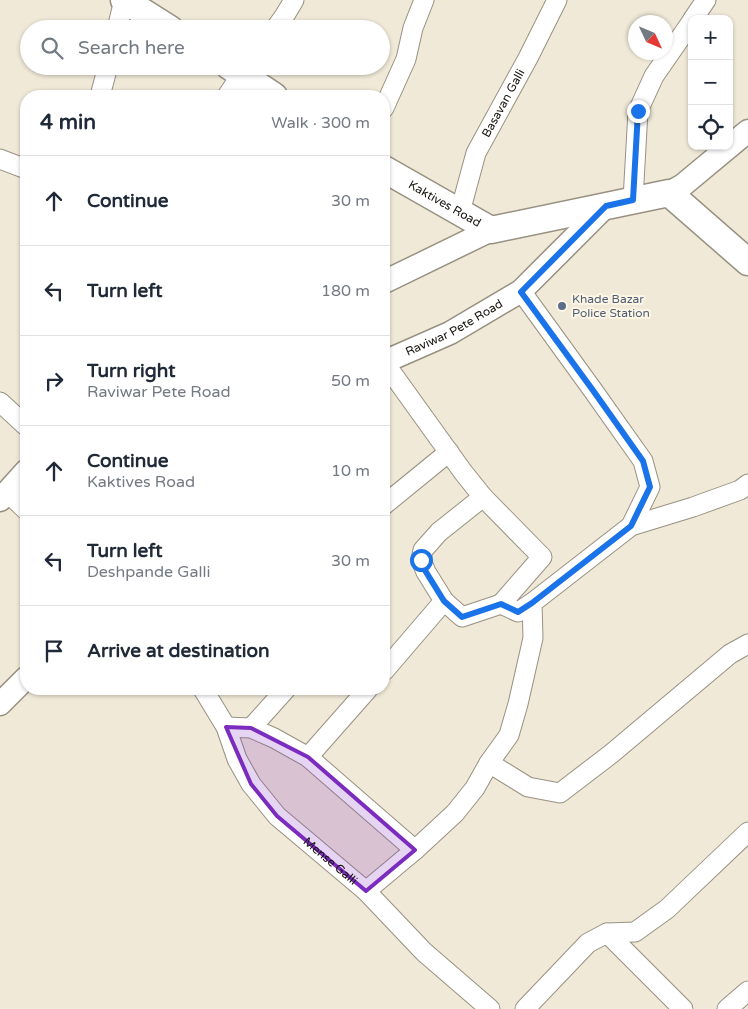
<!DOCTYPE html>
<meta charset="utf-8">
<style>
:root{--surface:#fff;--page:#f2f2f3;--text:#1f2937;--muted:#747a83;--line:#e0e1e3}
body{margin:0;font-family:"Varela Round",sans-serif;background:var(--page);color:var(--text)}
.controls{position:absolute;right:15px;top:15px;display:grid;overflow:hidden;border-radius:10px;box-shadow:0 1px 4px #0004}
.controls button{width:45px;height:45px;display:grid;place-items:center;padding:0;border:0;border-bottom:1px solid var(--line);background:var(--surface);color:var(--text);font:25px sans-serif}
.compass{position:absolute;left:628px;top:15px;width:45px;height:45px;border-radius:50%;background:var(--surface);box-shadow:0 1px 4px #0004;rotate:134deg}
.stop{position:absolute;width:15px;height:15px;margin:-11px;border:4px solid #1a73e8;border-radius:50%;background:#fff}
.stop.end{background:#1a73e8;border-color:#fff;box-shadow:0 1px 5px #0008}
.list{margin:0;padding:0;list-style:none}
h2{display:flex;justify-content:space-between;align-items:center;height:65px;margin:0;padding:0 20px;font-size:21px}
h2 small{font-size:16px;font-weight:400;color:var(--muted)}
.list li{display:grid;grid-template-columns:32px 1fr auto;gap:15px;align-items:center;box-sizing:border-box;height:90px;padding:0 20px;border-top:1px solid var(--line)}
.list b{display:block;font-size:19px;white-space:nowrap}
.list p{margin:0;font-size:16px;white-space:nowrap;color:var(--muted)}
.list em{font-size:16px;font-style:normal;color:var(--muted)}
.icon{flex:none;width:28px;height:28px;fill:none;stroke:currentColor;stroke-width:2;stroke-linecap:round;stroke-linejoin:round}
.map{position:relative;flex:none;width:748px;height:1009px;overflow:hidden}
.search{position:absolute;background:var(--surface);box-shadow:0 1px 4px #0004;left:20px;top:20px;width:370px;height:55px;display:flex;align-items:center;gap:12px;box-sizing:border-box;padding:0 18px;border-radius:28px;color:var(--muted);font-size:19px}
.panel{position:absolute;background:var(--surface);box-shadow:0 1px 4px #0004;left:20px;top:90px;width:370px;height:605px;border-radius:20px}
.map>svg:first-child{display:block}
</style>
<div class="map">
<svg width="748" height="1009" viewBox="0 0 748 1009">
<rect width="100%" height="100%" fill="#f0e9d8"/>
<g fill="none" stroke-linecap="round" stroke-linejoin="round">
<g stroke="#989181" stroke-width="21">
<g id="minor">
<polyline points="693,19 706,0"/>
<polyline points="117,29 124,0"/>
<polyline points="275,29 285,15 294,0"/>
<polyline points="100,96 108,66"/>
<polyline points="227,96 247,66"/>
<polyline points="384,108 406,59 413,28 424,0"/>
<polyline points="0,159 26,169"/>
<polyline points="633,200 638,111 654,76 692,21"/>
<path id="s1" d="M460 212 476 153 528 58 557 0"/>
<polyline points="521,291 592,389 643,461 650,487 631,526"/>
<polyline points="384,362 463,472 483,497 439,532 423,550 421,560 426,572 444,601"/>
<polyline points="0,402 26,426"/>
<polyline points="7,492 26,510"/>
<polyline points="483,497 542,557 501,604"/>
<polyline points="384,505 449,452"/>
<polyline points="384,671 444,601 462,617 501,604 518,612 532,603"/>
<path id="s2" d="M203 689 226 727 237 759 251 784 277 816 366 891 424 952 490 1009"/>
<polyline points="226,727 251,728 274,738 308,757 415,850"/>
<polyline points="251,728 286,689"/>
<polyline points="308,757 368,689"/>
<polyline points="489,763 528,787 560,793 611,754 730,654 748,644"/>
<polyline points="366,891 415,850 455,813 475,788 489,763 509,735 518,704 533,638 532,603 631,526 693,507 740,490 748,484"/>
<polyline points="607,933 683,1009"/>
<polyline points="525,1009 588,943 607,933 635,932 667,909 748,832"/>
<polyline points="727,1009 748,991"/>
</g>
</g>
<g stroke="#989181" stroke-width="25">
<g id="tertiary">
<polyline points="669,193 683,185 748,131"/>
<polyline points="384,282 491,230"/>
<path id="s3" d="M384 362 450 333 521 291 606 206"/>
<polyline points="0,500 26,471"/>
<polyline points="0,704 26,678"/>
</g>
</g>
<g stroke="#989181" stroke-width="29">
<g id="secondary">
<polyline points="124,0 170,29"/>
<polyline points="229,66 274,96"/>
<path id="s4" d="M384 169 491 230 669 193 748 262"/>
</g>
</g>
<use href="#minor" stroke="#fff" stroke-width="19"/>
<use href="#tertiary" stroke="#fff" stroke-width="22"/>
<use href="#secondary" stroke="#fff" stroke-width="26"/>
</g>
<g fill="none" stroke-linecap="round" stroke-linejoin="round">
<polyline stroke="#1a73e8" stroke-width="6" points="421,560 426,572 444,601 462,617 501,604 518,612 532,603 631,526 650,487 643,461 592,389 521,292 606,206 633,200 638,111"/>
</g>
<path fill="#7b2cbf" fill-opacity="0.2" stroke="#7b2cbf" stroke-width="4" stroke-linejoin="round" d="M226 727 251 728 308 757 415 850 366 891 277 816 251 784Z"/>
<circle fill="#5c6f8a" stroke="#fdf6e5" stroke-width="2" cx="562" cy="306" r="5"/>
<g text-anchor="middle" stroke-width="4" stroke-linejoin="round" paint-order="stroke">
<g font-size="12" fill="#16130d" stroke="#fdf6e5">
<text dy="4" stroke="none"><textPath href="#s1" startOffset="118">Basavan Galli</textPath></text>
<text dy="4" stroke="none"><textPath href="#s4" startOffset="70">Kaktives Road</textPath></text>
<text dy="4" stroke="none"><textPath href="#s3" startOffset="78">Raviwar Pete Road</textPath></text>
<text dy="4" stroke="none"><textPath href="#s2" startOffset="218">Mense Galli</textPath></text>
</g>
<g font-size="12" fill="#4e5e75" stroke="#fdf6e5" text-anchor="start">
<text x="572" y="303">Khade Bazar<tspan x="572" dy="14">Police Station</tspan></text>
</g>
</g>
</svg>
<div class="controls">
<button>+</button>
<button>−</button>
<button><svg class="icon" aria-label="locate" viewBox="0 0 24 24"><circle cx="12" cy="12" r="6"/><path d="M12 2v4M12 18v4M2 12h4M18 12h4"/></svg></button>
</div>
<svg class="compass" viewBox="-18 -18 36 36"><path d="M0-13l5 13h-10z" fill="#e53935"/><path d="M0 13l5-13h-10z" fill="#747a83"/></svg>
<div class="stop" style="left:421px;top:560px"></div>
<div class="stop end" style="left:638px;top:111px"></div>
<div class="search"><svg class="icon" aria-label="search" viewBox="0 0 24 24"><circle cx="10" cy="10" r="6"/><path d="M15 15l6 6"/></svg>Search here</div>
<section class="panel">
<h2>4 min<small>Walk · 300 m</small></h2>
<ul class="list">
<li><svg class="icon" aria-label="ahead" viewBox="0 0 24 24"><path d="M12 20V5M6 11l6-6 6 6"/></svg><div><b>Continue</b></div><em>30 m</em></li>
<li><svg class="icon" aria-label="left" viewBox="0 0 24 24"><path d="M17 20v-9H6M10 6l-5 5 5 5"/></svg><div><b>Turn left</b></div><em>180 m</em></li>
<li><svg class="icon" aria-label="right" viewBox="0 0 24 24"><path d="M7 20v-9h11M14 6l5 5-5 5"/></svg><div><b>Turn right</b><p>Raviwar Pete Road</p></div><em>50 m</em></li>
<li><svg class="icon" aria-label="ahead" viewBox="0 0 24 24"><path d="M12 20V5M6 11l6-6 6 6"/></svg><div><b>Continue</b><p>Kaktives Road</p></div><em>10 m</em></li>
<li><svg class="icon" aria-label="left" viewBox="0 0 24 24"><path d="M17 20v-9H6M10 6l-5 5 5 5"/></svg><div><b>Turn left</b><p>Deshpande Galli</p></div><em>30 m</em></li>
<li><svg class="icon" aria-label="arrive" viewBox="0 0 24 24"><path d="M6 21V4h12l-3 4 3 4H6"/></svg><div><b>Arrive at destination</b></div></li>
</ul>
</section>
</div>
